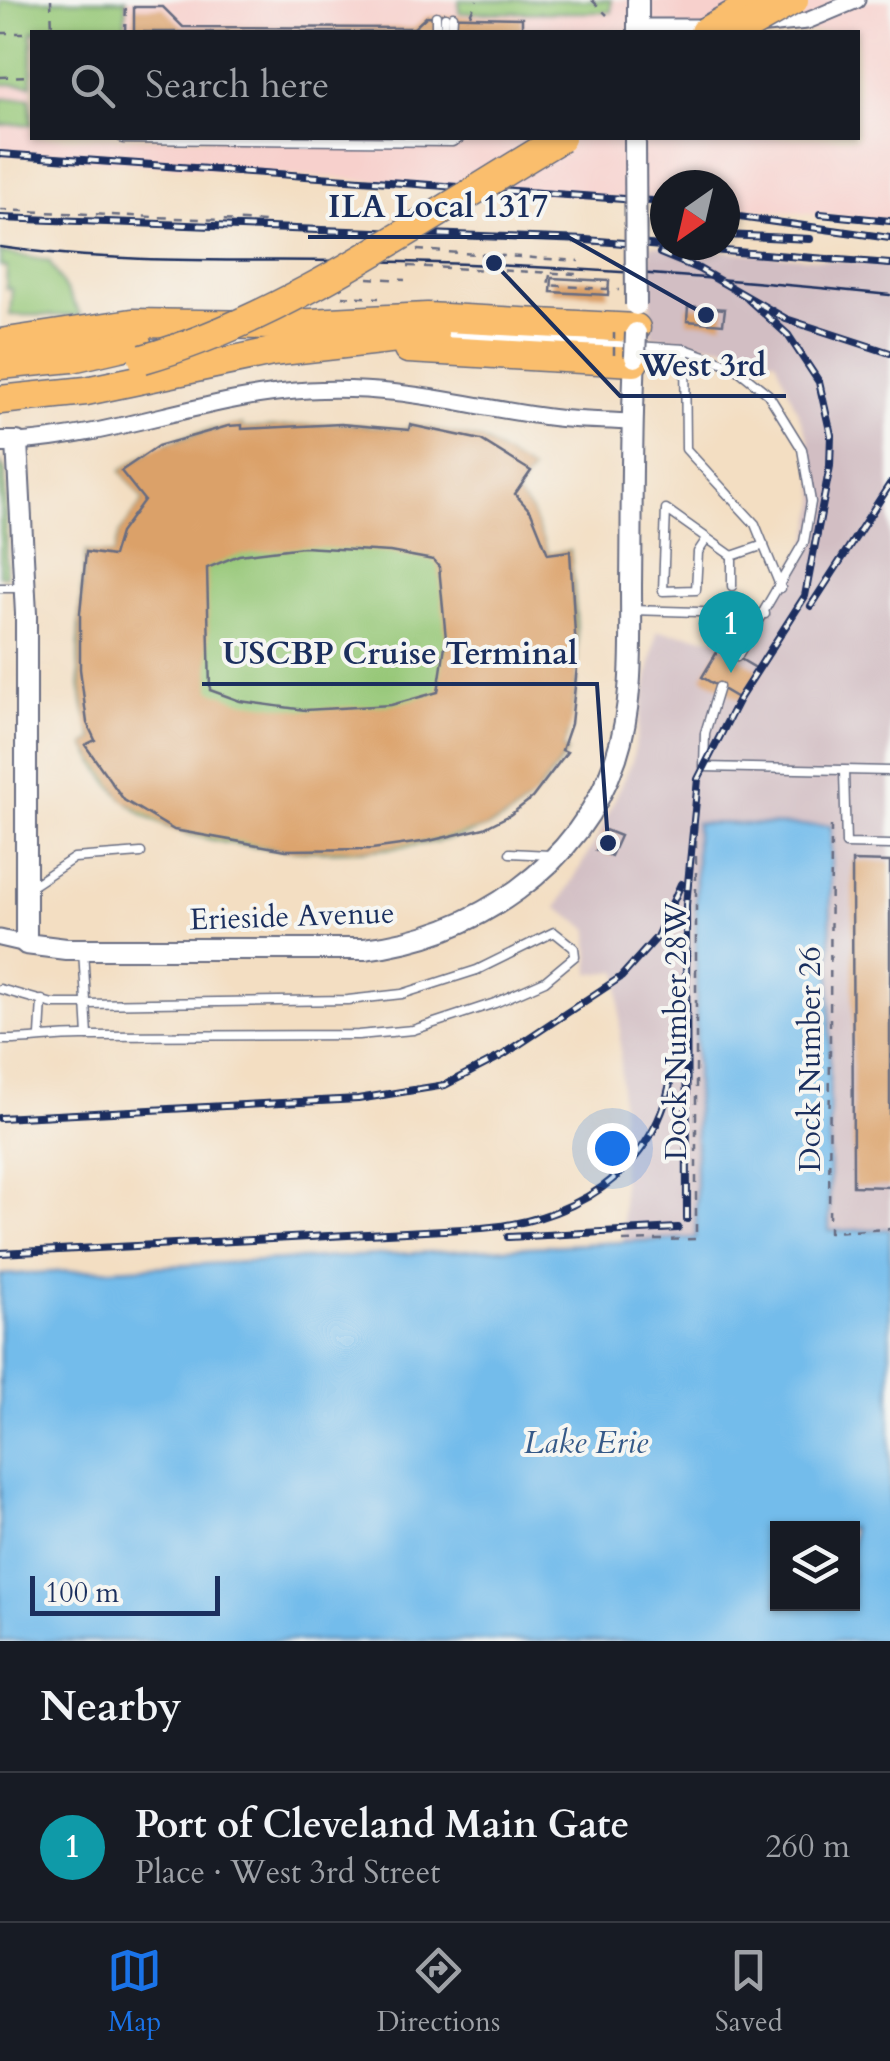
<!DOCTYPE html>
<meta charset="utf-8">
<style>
:root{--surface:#171b24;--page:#20242c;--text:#f1f3f6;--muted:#9ea1a6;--line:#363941;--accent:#1a73e8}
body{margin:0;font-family:Cardo,serif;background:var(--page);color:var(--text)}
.controls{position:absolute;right:30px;bottom:30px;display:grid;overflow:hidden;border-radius:0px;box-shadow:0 2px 8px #0004}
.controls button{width:90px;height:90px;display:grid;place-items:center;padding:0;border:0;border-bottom:2px solid var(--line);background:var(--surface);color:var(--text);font:50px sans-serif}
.compass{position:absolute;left:650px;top:170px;width:90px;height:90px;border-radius:50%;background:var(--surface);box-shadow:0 2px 8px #0004;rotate:214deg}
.scale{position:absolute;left:30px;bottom:25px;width:190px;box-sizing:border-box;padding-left:10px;border:5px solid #1b2f5e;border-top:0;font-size:28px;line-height:35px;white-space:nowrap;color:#1b2f5e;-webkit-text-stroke:8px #f6f6f2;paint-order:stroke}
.you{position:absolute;left:612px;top:1148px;width:35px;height:35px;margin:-25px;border:8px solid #fff;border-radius:50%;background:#1a73e8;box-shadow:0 0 0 15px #1a73e833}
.badge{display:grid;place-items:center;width:65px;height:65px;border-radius:50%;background:var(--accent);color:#fff;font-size:32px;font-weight:700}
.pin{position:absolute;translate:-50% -82px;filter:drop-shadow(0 2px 5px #0008)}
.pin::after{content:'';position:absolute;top:52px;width:35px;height:30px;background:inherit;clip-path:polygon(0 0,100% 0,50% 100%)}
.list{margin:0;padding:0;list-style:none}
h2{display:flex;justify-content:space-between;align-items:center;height:130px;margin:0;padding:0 40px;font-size:42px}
h2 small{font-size:32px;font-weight:400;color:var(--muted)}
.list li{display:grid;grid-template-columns:65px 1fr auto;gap:30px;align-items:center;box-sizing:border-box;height:150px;padding:0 40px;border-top:2px solid var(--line)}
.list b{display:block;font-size:38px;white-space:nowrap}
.list p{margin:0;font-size:32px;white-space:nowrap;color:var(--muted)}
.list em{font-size:32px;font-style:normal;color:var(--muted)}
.icon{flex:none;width:55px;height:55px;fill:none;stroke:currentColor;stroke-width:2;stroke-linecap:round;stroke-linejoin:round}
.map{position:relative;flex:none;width:890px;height:1641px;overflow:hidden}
.search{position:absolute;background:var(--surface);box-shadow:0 2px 8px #0004;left:30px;right:30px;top:30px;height:110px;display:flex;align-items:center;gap:25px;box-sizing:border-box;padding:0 35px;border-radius:0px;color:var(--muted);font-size:38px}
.sheet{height:280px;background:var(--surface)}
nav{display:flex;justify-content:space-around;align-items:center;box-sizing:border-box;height:140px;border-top:2px solid var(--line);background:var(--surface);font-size:28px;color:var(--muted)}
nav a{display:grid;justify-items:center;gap:5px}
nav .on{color:var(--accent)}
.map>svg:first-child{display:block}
</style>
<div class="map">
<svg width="890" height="1641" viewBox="0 0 890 1641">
<rect width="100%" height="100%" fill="#f6f6f2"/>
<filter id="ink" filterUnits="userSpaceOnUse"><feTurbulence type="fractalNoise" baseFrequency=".01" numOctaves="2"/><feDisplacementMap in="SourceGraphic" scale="20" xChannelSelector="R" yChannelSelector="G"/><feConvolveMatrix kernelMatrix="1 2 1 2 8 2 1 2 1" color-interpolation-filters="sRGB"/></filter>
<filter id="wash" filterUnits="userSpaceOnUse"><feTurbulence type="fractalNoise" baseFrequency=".0048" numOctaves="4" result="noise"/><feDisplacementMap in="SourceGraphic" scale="40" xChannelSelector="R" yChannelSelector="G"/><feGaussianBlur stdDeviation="2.25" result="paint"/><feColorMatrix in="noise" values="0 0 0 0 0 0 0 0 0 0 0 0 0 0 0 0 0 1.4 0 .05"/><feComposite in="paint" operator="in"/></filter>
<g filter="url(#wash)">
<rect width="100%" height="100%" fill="#f3dec2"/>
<path fill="#f7d0cc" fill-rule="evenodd" d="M0 0H890V221L725 207V185H665V202L0 154ZM32 32H858V138H32Z"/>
<polygon fill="#d2bec3" points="650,245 890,265 890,1229 829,1232 831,826 697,823 696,1239 623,1241 619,971 590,974 589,929 557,908 598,836 632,761 657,631 747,642 808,540 817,502 808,437 776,360 722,346 651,336"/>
<g fill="#96c777" stroke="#587b6a" stroke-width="2.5">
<polygon points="0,0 126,0 125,32 32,32 32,85 0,84"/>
<polygon points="459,0 611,0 611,12 459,13"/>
<polygon points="30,98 32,124 0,125 0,99"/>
<polygon points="0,252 49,261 81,316 10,315 12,289 6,288 7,267 0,266"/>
<path d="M341 424 408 430 410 425 481 440 531 471 515 494 531 512 548 554 570 551C577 616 585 687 562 749L567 752C551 776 535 798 512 814 437 864 225 862 149 818 119 801 101 774 85 745L94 739C70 683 79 611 86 552L113 556 120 533 144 500 121 471C157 443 196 430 242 425L243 429Z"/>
<polygon points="0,462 5,471 6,576 0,576"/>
</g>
<path fill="#73bceb" stroke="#4776a4" stroke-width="2.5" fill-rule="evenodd" d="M696 823 831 826 829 1231 890 1229V1641H0V1275L696 1238ZM778 1528H852V1604H778Z"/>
<g id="blocks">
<g fill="#dba169" fill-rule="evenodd">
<polygon points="134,7 163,7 183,27 414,28 427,16 522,18 522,32 134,32"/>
<polygon points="552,278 609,281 608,295 551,292"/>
<polygon points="688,306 725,309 723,324 687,321"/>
<path d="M341 424 409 430 410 425 481 440 531 471 515 494 531 512 548 554 570 551 577 667 571 724 562 750 567 752 532 798 510 815 484 828 429 841 372 849 286 850 174 830 124 800 85 745 95 740 87 723 80 669V613L86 552 113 556 120 533 144 500 121 471 158 446 228 426 242 425V429ZM303 547 390 552 433 560 439 567 446 639 438 692 391 705 305 710 240 701 210 690 207 568 239 555Z"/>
<polygon points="720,647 759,670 741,700 702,677"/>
<polygon points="605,830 620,836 611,856 596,850"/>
<polygon points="852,861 890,862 890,1187 853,1186"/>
</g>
</g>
</g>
<g filter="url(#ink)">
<use href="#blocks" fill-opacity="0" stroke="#676c81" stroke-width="2.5"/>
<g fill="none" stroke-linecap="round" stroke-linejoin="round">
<g stroke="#676c81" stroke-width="11">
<g id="service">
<polyline points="436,32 436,16"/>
<polyline points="444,32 445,17"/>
<polyline points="452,32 453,16"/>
<polyline points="123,139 452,142 460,138"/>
<polyline points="438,334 685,349 733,366 768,394 802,449 811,502 804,542 737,657"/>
<polyline points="685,349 686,449 755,524 781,588"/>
<polyline points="706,540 698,552 696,590 663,591 666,509 732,556"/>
<polyline points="732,586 732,556 764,545"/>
<polyline points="0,588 20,588"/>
<polyline points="631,610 765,614"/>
<polyline points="719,687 705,733 704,767 890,771"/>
<polyline points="844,771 846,844 890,845"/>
<polyline points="510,853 550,855"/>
<polyline points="30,887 74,858 141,853"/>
<polyline points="0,989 53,1004 87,1004 348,1000 402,994 477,970 554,932 574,948 575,956 545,981 495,1003 413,1030 358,1035 88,1036 83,949"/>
<polyline points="40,1035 42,1000"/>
<path d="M0 1040C30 1041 56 1035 88 1036"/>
</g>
</g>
<g stroke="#676c81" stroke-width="19">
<g id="minor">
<polyline points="756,26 807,21 857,0"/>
<polyline points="638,27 708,27"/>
<path d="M17 442C116 436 208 396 308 390 394 385 459 404 541 416 571 421 602 420 632 422"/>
<polyline points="0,938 26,944"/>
</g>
</g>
<g stroke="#676c81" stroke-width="24">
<g id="tertiary">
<polyline points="638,32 638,0"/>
<path d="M0 442H17L26 614V944L66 949H364C475 936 578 868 616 758 634 704 631 642 631 585 632 509 631 433 635 357"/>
</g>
</g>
<g stroke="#676c81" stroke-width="31">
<g id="motorway">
<polyline points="0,343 132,323 273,325 427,317 636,328"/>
<polyline points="408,349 634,362"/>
<polyline points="0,365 72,358 137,343"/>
<polyline points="0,400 86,391 272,352 434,334"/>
</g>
</g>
<g stroke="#676c81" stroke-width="2.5" stroke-dasharray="8 8" stroke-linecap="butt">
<polyline points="51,0 52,32"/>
<polyline points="592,0 607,15"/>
<polyline points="470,15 477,0"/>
<polyline points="125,32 126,0"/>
<polyline points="0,33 32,33"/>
<polyline points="0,77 32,76"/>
<polyline points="0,210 265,222"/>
<polyline points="417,250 579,261"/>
<polyline points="408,266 578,274"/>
<polyline points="550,275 548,285 619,290"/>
<polyline points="368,278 405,280"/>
<polyline points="342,296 379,298"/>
<polyline points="831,826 829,1232 890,1229"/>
<polyline points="623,1241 696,1239 696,823"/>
</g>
<use href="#service" stroke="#fff" stroke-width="8"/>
<use href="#minor" stroke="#fff" stroke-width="15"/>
<use href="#tertiary" stroke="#fff" stroke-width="20"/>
<use href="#motorway" stroke="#fabe6d" stroke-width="28"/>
<path stroke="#1b2f5e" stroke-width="2.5" d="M0 247C133 266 269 258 403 262 566 266 728 278 890 295"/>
<g stroke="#1b2f5e" stroke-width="8">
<g id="rail">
<polyline points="0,154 665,202"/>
<polyline points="820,214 890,221"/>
<polyline points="725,215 890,238"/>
<polyline points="0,218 586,240 890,264"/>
<polyline points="725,235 810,239"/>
<polyline points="660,253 699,269 786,319 890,353"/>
<polyline points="811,606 890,484"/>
<polyline points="0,1118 358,1099 445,1085 503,1055 621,977 657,937 681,884"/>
<polyline points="687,1219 686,905 698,779 739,699 805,596 830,466 831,435 819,382 788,335 748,299"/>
<polyline points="508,1237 678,1228"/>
<path d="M0 1253 482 1228C585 1220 670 1160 674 1049"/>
</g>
</g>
<use href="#rail" stroke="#f6f6f2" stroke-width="4" stroke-dasharray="11" stroke-linecap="butt"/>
<g stroke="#676c81" stroke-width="24" stroke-linecap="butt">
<g id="tertiary-bridge">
<polyline points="635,138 636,305"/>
<polyline points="635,357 636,333"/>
</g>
</g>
<g stroke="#676c81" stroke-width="31" stroke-linecap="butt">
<g id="motorway-bridge">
<polyline points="704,32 754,3"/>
<polyline points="738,32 794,0"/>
<path d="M143 359C288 318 430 215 561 138"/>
</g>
</g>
<polyline stroke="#676c81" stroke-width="2.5" stroke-dasharray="8 8" stroke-linecap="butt" points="614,355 614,333"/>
<use href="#tertiary-bridge" stroke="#fff" stroke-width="20"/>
<use href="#motorway-bridge" stroke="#fabe6d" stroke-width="28"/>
</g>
</g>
<g text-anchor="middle" stroke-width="8" stroke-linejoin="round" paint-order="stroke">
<g font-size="30" fill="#1b2f5e" stroke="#f6f6f2">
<text transform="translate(292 916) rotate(-2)" y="10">Erieside Avenue</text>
<text transform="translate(676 1031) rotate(-90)" y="10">Dock Number 28W</text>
<text transform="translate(810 1059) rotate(-90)" y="10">Dock Number 26</text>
</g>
<g font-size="32" font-style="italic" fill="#355988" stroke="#f6f6f2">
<text x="586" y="1453">Lake Erie</text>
</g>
</g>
<path fill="none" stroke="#1b2f5e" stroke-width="4" d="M706 315L568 237H308M494 263L620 396H786M608 843L597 684H202"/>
<g fill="#1b2f5e" stroke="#f6f6f2" stroke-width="4">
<circle cx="706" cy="315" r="10"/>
<circle cx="494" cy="263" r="10"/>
<circle cx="608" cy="843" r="10"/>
</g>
<g font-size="32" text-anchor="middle" font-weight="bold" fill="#1b2f5e" stroke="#f6f6f2" stroke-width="8" stroke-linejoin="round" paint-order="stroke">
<text x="438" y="217">ILA Local 1317</text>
<text x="703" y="376">West 3rd</text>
<text x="400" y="664">USCBP Cruise Terminal</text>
</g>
</svg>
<div class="controls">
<button><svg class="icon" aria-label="layers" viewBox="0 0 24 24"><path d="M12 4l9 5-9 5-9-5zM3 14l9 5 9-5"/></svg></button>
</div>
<svg class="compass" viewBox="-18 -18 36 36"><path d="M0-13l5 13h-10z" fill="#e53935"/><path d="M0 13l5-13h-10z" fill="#9ea1a6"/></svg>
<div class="scale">100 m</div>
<div class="you"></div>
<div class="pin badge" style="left:731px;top:673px;background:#0f9aa8">1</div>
<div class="search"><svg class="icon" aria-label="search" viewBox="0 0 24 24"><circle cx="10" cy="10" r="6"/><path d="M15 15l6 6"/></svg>Search here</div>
</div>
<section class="sheet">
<h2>Nearby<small></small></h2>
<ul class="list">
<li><span class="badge" style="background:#0f9aa8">1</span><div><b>Port of Cleveland Main Gate</b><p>Place · West 3rd Street</p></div><em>260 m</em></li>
</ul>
</section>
<nav>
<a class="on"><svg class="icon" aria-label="map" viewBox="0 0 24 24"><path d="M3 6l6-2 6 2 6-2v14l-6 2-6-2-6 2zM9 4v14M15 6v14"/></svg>Map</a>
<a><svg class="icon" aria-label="directions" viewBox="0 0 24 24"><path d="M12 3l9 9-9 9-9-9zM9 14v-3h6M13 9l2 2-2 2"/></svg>Directions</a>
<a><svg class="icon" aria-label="saved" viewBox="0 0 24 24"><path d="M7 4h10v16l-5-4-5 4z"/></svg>Saved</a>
</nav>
